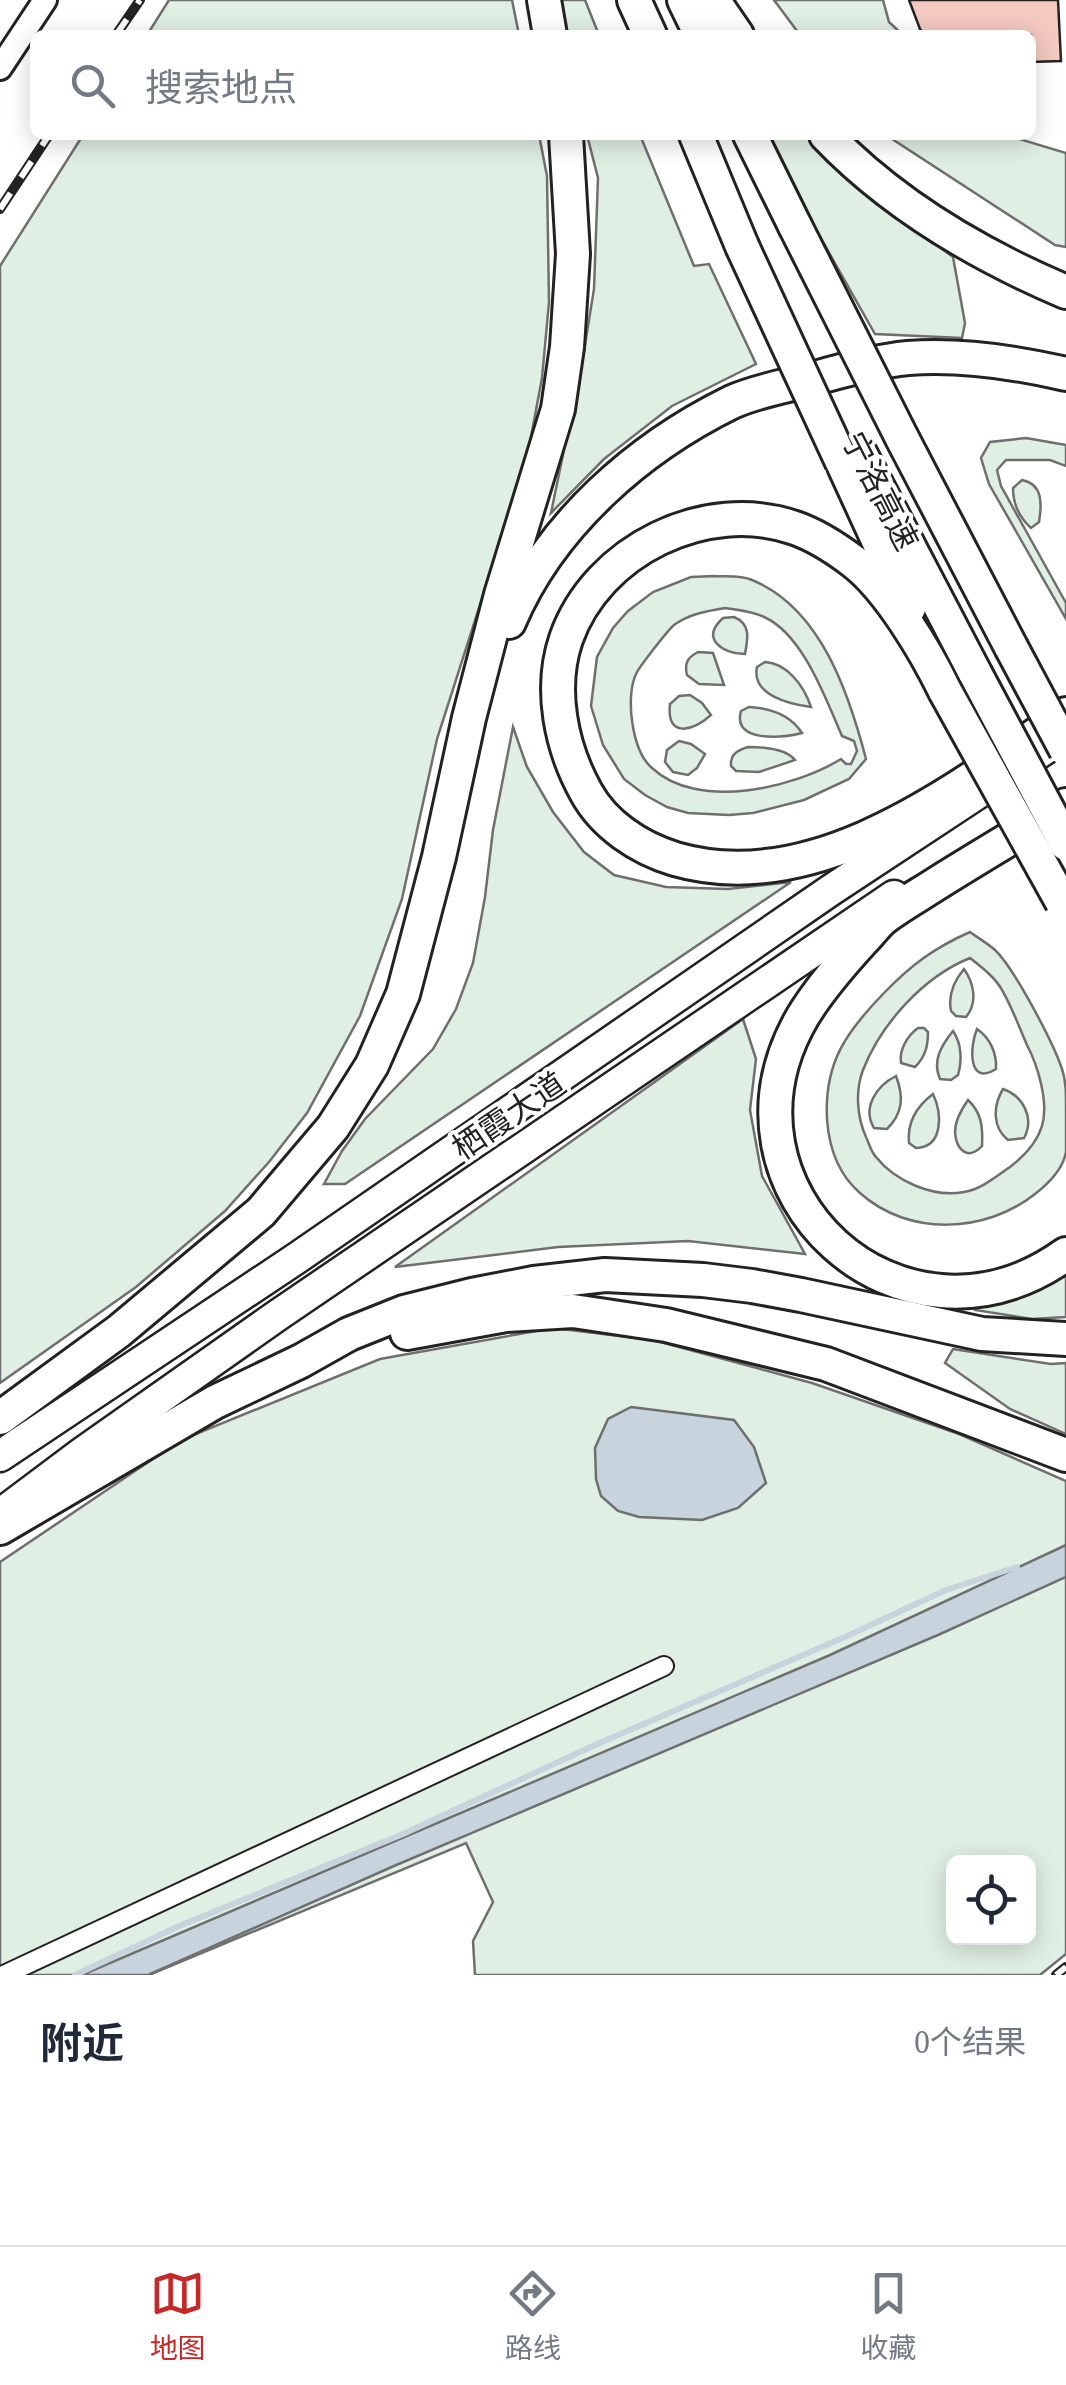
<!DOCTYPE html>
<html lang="zh">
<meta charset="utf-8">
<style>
:root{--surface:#fff;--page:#f6f6f7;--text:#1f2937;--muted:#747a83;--line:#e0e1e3;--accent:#c62828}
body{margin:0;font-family:"Source Serif 4","Noto Sans SC",serif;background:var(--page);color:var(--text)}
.controls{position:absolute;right:30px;bottom:30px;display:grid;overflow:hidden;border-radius:15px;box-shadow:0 5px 25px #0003}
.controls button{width:90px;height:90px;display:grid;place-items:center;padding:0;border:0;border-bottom:2px solid var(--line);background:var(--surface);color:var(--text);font:50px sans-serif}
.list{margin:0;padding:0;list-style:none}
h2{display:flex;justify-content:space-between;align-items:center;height:130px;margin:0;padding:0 40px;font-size:42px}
h2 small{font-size:32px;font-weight:400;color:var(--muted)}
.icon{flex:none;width:55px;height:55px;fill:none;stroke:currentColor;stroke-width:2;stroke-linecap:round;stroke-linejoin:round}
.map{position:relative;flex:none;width:1066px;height:1975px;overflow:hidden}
.search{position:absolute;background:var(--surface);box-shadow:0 5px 25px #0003;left:30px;right:30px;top:30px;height:110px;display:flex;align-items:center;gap:25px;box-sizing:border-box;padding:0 35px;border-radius:15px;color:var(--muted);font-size:38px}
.sheet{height:270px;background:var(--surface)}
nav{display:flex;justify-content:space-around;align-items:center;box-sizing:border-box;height:140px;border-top:2px solid var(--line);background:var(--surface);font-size:28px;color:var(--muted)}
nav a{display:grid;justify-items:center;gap:5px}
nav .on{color:var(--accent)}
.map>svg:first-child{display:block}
</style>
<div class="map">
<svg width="1066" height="1975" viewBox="0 0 1066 1975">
<rect width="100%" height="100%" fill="#fff"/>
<g fill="#e0efe3" stroke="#6f6f6f" stroke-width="2.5" fill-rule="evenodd">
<polygon points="169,0 512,0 519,35 147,35"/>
<polygon points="555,0 585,0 599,35 563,35"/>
<polygon points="774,0 883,0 889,22 903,35 800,35"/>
<polygon points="83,135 539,135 547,176 549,302 542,378 527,458 437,739 402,899 360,1016 307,1113 269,1162 225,1211 136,1287 0,1383 0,266"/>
<polygon points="587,135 640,135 694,266 709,264 756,364 672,406 604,459 551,513 583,357 594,289 598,178"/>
<polygon points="766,135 805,135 849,180 953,257 965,323 962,338 875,334 776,159"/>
<polygon points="886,135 1006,135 1066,153 1066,247 1055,245"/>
<polygon points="1026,438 1066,445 1066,466 1050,460 1006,460 997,470 1001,486 1066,603 1066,619 989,484 981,458 990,442"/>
<path d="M1022 480C1043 484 1042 504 1039 522L1031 528C1020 518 1013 504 1013 488Z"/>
<path d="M714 576C726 577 741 575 752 580 821 608 849 694 866 759L849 779 804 800 753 813 729 815 688 813 667 807 645 795 624 779 603 745 591 706 597 657 613 628 628 611 653 592 691 577ZM725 608C738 610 752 611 764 617 803 634 826 700 842 736L854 741 857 751 851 764H846L841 759C794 788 698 811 652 768 632 751 625 697 636 674 639 667 668 630 674 625 689 614 707 611 725 608Z"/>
<path d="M734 617C751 624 748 638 745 654 722 653 700 639 723 618Z"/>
<path d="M698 652 713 653 724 685 699 684 687 675C684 663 688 657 698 652Z"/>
<path d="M765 662C787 663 804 686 811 707 789 704 751 695 757 667Z"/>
<path d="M690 695 702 703 711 715C693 731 666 739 670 704L679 696Z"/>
<path d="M749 707C770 708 790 714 802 733 782 738 732 743 741 711Z"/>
<polygon points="513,727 527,767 553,812 584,852 614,875 666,887 728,889 791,882 345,1184 324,1184 342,1151 365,1119 433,1049 456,1009 473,963 485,897 493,830"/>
<polygon points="679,741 691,744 705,754 697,768 688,775 673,772 665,762 667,750"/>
<path d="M748 747C763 747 786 749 795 760L759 772 736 771 731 766C730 754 738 750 748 747Z"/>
<path d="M970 932C978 938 987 943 995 950 1014 968 1053 1042 1062 1069 1066 1081 1066 1093 1066 1106 1066 1121 1066 1138 1066 1152 1063 1169 1048 1184 1035 1194 986 1233 909 1237 860 1193 838 1174 829 1148 827 1119 824 1063 846 1032 884 993 911 965 934 948 970 932ZM970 958C981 967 995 977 1002 990 1012 1007 1019 1027 1027 1045 1038 1066 1049 1103 1042 1126 1037 1142 1023 1157 1010 1167 997 1176 980 1190 964 1192 933 1198 895 1181 876 1157 871 1152 869 1143 866 1137 857 1117 855 1091 863 1070 881 1024 923 977 970 958Z"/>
<path d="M964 969C974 983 978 1003 966 1017L956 1016 951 1011C948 996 954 981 964 969Z"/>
<polygon points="743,1019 756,1059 750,1110 762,1176 805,1254 688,1241 558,1247 395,1267"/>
<path d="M918 1028H924L928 1032C928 1047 925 1057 915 1067L901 1063C899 1050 907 1036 918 1028Z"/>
<path d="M977 1029C990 1038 997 1053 996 1069 967 1087 970 1045 977 1029Z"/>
<path d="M953 1031C962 1044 962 1061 958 1075L951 1080 940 1079C932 1061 941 1046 953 1031Z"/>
<path d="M896 1076C904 1097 903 1113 887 1129L874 1128C862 1108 876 1086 896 1076Z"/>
<path d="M1003 1089C1023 1096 1035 1118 1024 1138L1008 1140C992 1127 993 1106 1003 1089Z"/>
<path d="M933 1094C942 1113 944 1147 916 1148L909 1143C907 1122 917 1106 933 1094Z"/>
<path d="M968 1100C982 1113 983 1128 982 1146 968 1161 956 1150 955 1132 955 1121 961 1110 968 1100Z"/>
<path d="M1066 1272V1317L1032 1319 975 1310V1299C1014 1297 1034 1295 1066 1272Z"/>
<path d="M553 1328 653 1340 812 1383 959 1434 1066 1481V1954L1040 1975H475L473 1941 493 1902 466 1843 149 1975H0V1562L181 1440 380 1359ZM954 1862H1028V1938H954Z"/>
<polygon points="953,1349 1051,1364 1066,1363 1066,1434 1010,1409 945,1363"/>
</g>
<g fill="#c7d3dd" stroke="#6f6f6f" stroke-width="2.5">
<polygon points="631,1407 734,1420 754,1447 766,1483 738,1508 702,1520 639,1517 618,1511 601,1496 596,1479 595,1448 608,1419"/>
<polygon points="1066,1545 1066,1577 938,1635 394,1866 148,1975 82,1975 830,1655"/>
</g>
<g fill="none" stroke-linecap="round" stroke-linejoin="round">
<polyline stroke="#c7d3dd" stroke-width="6" points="75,1975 177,1927 403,1834 595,1745 845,1637 946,1590 1017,1567"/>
</g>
<polygon fill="#f3c9c0" stroke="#222" stroke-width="2.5" points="909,0 1058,0 1061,61 1031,62 1031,35 925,35 920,29"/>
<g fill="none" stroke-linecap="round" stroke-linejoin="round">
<g stroke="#222" stroke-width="22">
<polyline id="minor" points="4,1975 664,1666"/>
</g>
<g stroke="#222" stroke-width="28">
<polyline id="tertiary" points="0,68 45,0"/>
</g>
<g stroke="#222" stroke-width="35">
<g id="trunk">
<polyline points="0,1456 297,1258 831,890 1066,735"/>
<polyline points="2,1513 82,1453 278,1315 894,896"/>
</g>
</g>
<g stroke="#222" stroke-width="38">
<g id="motorway">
<polyline points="544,0 550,35"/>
<polyline points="634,0 650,35"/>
<polyline points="684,0 701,35"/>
<polyline points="713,0 737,35"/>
<polyline points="696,135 742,246"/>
<polyline points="750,135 795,226"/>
<path d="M826 135C892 204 979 255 1066 292"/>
<polyline points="902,438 1011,647"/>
<polyline points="860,453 975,673"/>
<polyline points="844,466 909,608"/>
<path d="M509 622C550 525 638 448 732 402 756 391 786 386 812 379 843 370 876 361 908 358 961 354 1014 362 1066 374"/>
<path d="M945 691C926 652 889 589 854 562 837 549 815 535 795 528 706 497 597 550 566 639 549 689 561 747 586 792 604 825 639 848 675 859 816 900 956 789 1066 714"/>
<path d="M1066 805C1023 831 979 857 936 884 919 895 901 905 885 917 877 923 871 932 864 939 842 963 820 988 803 1016 701 1190 902 1372 1066 1254"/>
<polyline points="407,1333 506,1315 573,1311 666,1325 826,1364 1066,1455"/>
<polyline points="0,1418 119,1331 261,1212 333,1127 372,1065 403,994 439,857 469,718 501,595 558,409 567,347 573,254 566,135"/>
<polyline points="0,1528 215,1402 301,1361 349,1334 404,1312 472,1295 534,1283 605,1275 703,1280 752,1286 801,1295 982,1334 1066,1339"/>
</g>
</g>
<use href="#minor" stroke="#fff" stroke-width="18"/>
<use href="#tertiary" stroke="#fff" stroke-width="22"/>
<use href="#trunk" stroke="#fff" stroke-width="30"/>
<use href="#motorway" stroke="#fff" stroke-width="32"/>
<g stroke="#222" stroke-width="10">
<g id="rail">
<polyline points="116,35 140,0"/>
<polyline points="0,209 49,135"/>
<polyline points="1056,1975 1066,1967"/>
</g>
</g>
<use href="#rail" stroke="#fff" stroke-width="6" stroke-dasharray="19" stroke-linecap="butt"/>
<g stroke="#222" stroke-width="38" stroke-linecap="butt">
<g id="motorway-bridge">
<polyline points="795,226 902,438"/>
<polyline points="742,246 842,462"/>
<polyline points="1011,647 1066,750"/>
<polyline points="975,673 1066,844"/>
<polyline points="945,691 1062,902"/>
</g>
</g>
<use href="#motorway-bridge" stroke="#fff" stroke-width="32"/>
</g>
<g text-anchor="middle" stroke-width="8" stroke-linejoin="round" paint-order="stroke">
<g font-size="32" fill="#222" stroke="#fff">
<text transform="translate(880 491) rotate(63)" y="11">宁洛高速</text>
<text transform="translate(509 1116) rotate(-34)" y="11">栖霞大道</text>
</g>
</g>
</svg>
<div class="controls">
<button><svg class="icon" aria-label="locate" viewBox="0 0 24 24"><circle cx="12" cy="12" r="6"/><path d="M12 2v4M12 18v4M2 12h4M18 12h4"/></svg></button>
</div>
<div class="search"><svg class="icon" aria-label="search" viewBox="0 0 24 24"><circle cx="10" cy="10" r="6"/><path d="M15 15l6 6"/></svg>搜索地点</div>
</div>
<section class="sheet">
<h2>附近<small>0个结果</small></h2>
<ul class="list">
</ul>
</section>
<nav>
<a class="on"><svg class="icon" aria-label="map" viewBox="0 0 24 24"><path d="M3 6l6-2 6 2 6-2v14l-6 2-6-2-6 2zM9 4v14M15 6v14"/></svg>地图</a>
<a><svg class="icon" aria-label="directions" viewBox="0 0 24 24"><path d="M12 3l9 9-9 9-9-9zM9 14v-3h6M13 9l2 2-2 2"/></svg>路线</a>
<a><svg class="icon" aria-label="saved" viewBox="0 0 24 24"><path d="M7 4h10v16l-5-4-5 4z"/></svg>收藏</a>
</nav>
